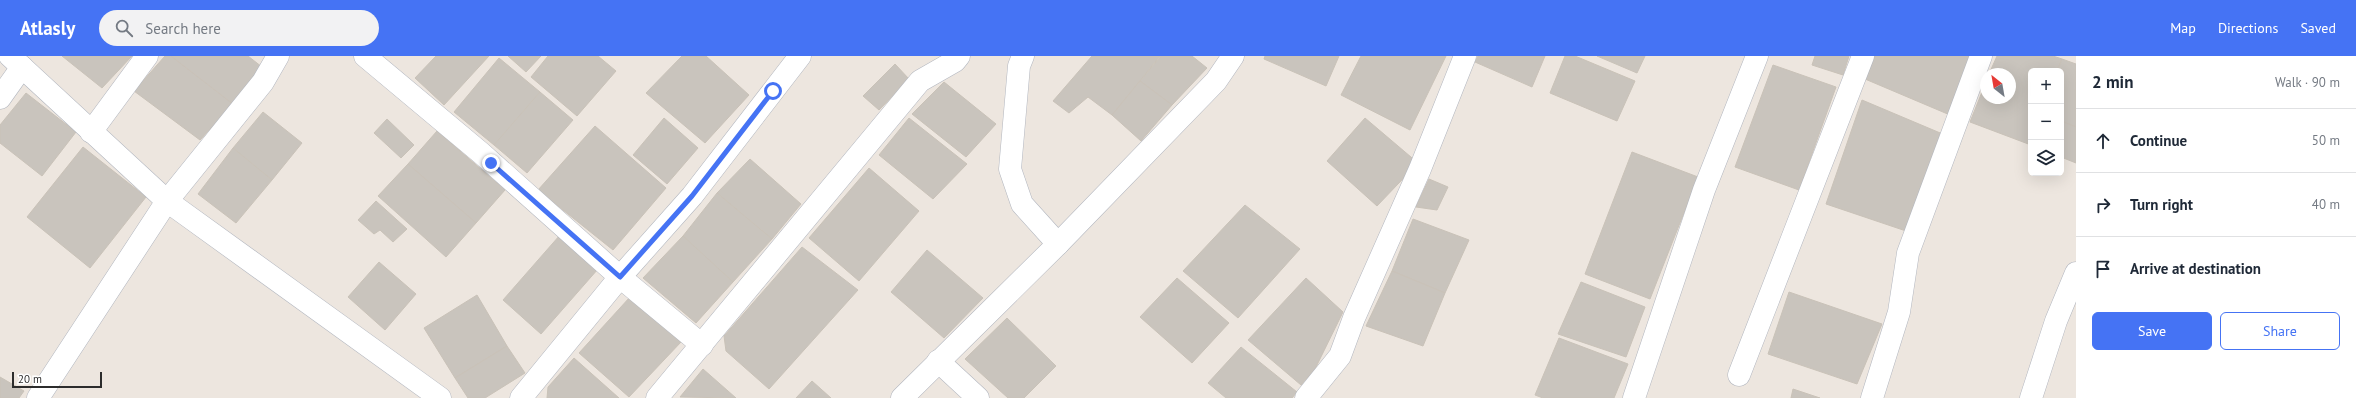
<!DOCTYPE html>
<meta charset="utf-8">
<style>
:root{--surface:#fff;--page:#f2f2f3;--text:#1f2937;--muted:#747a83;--line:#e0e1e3;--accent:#4573f4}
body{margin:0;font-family:"PT Sans",sans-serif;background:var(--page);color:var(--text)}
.controls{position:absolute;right:12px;top:12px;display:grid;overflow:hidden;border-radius:6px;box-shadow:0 4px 16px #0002}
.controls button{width:36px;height:36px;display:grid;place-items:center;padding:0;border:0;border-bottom:1px solid var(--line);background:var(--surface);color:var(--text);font:20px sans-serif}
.compass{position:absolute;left:1980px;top:12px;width:36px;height:36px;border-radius:50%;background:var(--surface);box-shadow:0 4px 16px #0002;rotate:329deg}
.scale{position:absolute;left:12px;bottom:10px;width:90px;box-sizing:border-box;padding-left:4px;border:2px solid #2c2c2c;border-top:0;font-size:11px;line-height:14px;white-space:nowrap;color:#2c2c2c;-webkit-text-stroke:3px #fff;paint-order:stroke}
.stop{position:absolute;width:12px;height:12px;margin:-9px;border:3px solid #4573f4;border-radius:50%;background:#fff}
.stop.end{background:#4573f4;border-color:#fff;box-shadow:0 1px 4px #0008}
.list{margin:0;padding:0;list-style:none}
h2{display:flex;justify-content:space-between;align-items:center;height:52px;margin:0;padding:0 16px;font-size:17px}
h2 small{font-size:13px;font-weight:400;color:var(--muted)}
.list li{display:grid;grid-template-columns:26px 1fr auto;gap:12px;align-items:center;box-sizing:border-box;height:64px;padding:0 16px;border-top:1px solid var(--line)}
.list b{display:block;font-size:15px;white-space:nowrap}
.list em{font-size:13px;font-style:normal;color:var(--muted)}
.actions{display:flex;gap:8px;padding:12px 16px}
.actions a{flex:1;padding:9px 0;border:1px solid var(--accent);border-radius:6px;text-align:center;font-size:14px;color:var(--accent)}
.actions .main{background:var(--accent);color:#fff}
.icon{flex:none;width:22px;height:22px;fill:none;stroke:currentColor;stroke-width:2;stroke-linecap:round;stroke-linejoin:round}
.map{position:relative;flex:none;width:2076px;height:342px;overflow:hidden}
header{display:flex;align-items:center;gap:24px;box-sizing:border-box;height:56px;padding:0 20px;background:var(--accent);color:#fff}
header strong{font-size:19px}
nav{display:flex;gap:22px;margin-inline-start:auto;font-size:14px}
.search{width:280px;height:36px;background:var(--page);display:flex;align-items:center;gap:10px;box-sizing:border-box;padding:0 14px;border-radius:22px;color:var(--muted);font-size:15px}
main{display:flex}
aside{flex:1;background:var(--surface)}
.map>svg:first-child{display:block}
</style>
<header>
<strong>Atlasly</strong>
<div class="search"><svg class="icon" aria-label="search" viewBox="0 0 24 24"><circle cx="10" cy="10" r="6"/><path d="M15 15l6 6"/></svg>Search here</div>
<nav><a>Map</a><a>Directions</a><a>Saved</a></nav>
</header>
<main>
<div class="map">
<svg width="2076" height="342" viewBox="0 0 2076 342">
<rect width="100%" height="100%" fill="#ede6df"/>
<g fill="#c9c4bd" stroke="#c9c2b8">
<polygon points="62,0 132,0 102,32"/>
<polygon points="165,0 171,0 233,48 200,84 134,35"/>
<polygon points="171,0 248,0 262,11 233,48"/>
<polygon points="436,0 489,0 444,49 415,22"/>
<polygon points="508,0 541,0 526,16"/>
<polygon points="548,0 598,0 616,15 577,60 531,21"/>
<polygon points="682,0 706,0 749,39 705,87 646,37"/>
<polygon points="1092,0 1160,0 1112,59 1088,41 1069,57 1053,45"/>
<polygon points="1161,0 1192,0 1207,12 1172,49 1140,25"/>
<polygon points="1265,0 1339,0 1326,30 1264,3"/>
<polygon points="1361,0 1446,0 1410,74 1341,39"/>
<polygon points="1478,0 1545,0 1532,31 1475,6"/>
<polygon points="1565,0 1575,0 1635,25 1617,65 1550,37"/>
<polygon points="1597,0 1645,0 1637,17"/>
<polygon points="1815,0 1849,0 1843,19 1812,9"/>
<polygon points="1875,0 1973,0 1950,59 1865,23"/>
<polygon points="1997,0 2053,0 2062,3 2057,15 2031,15 2031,89 1970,66 1986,26 1986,42 2010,42 2010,18 1989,18"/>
<polygon points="499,2 540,36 494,89 454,56"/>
<polygon points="2062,3 2076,8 2076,71 2061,65 2061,15 2057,15"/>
<polygon points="895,8 909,23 879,54 863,40"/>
<polygon points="1773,9 1836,31 1799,134 1735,111"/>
<polygon points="1140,25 1172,49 1141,85 1112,59"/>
<polygon points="944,26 996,68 966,101 912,58"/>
<polygon points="540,36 573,64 527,117 494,89"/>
<polygon points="26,37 76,76 42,120 0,87 0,69"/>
<polygon points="1862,44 1945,79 1909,176 1826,148"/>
<polygon points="263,56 302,87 272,124 233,92"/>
<polygon points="664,62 698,92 667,128 633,99"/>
<polygon points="909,62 967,108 933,143 879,99"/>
<polygon points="1365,62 1418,107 1377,150 1327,105"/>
<polygon points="387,63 414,89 401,102 374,77"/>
<polygon points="2061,65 2076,71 2076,107 2061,101"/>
<polygon points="595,70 666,132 613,194 538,134"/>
<polygon points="437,75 505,134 476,167 408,108"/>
<polygon points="83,91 146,141 90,212 27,161"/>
<polygon points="233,92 272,124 236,167 198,138"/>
<polygon points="1632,96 1698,121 1650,243 1585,218"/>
<polygon points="750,103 801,148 772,183 717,137"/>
<polygon points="408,108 476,167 446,201 378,140"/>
<polygon points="869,112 919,155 859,225 809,182"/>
<polygon points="1429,123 1448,131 1437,154 1416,151"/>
<polygon points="717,137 772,183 733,226 683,180"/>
<polygon points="376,145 407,173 393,186 380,174 374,178 358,164"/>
<polygon points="1245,149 1300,193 1238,262 1183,215"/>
<polygon points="1413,163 1469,184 1445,237 1392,215"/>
<polygon points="560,179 598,213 541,278 503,244"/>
<polygon points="683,180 733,226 696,267 643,222"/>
<polygon points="802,191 858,234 769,333 726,295 724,280"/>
<polygon points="927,194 983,242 944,282 891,236"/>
<polygon points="379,206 416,238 385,274 348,241"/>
<polygon points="1392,215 1445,237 1423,290 1366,270"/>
<polygon points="1177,222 1229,267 1192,307 1140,261"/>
<polygon points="1306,222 1343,256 1315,313 1301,329 1248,284"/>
<polygon points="1581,226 1645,251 1626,301 1558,278"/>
<polygon points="1789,236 1882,268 1857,328 1768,298"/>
<polygon points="477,239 507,290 455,322 424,272"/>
<polygon points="630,241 681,286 629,341 579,297"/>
<polygon points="1007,262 1056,310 1024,342 1008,342 965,303"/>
<polygon points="1559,282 1628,308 1614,342 1543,342 1535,339"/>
<polygon points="507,290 525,317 485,342 468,342 455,322"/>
<polygon points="1241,291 1297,336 1292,342 1226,342 1208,327"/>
<polygon points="574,302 619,342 547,342 548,331"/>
<polygon points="703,313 736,342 680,341"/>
<polygon points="0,321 24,335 19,342 0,342"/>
<polygon points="812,325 831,342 796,342"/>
<polygon points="1793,333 1820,342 1791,342"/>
</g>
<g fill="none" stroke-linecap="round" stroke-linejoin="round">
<g stroke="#b2b6bf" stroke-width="23">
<g id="minor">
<polyline points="10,0 167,145 440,342"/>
<polyline points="365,0 481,97 620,221 702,289"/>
<polyline points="1023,0 1019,10 1010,113 1022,148 1058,188"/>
<polyline points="0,42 22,11"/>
<polyline points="91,76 147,0"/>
<polyline points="938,305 978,342"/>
<polyline points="1739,319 1863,0"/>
<polyline points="38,342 167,145 263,26 278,0"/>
<polyline points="521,342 620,221 692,140 800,0"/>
<polyline points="657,342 920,25 955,5 959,0"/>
<polyline points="902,342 1058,188 1216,25 1233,0"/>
<polyline points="1306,342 1340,300 1354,262 1420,113 1465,0"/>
<polyline points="1634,342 1704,134 1757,0"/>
<polyline points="1872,342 1899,256 1908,197 1981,0"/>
<polyline points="2031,342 2056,265 2076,217"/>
</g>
</g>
<use href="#minor" stroke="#fff" stroke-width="22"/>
</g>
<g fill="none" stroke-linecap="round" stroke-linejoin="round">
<polyline stroke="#4573f4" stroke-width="5" points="491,107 620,221 692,140 773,35"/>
</g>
</svg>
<div class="controls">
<button>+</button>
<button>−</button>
<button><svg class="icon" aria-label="layers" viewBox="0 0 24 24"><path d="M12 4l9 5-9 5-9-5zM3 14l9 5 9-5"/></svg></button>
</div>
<svg class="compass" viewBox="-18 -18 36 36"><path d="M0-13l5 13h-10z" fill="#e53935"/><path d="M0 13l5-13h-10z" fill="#747a83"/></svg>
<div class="scale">20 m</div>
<div class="stop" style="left:773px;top:35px"></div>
<div class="stop end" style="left:491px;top:107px"></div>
</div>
<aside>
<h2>2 min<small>Walk · 90 m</small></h2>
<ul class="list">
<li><svg class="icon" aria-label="ahead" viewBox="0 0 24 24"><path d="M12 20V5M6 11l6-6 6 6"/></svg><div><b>Continue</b></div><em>50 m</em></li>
<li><svg class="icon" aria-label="right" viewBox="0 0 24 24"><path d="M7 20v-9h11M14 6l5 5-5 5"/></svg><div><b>Turn right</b></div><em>40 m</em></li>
<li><svg class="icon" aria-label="arrive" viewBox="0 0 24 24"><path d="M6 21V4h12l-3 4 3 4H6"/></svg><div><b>Arrive at destination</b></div></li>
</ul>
<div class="actions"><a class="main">Save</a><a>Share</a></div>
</aside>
</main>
